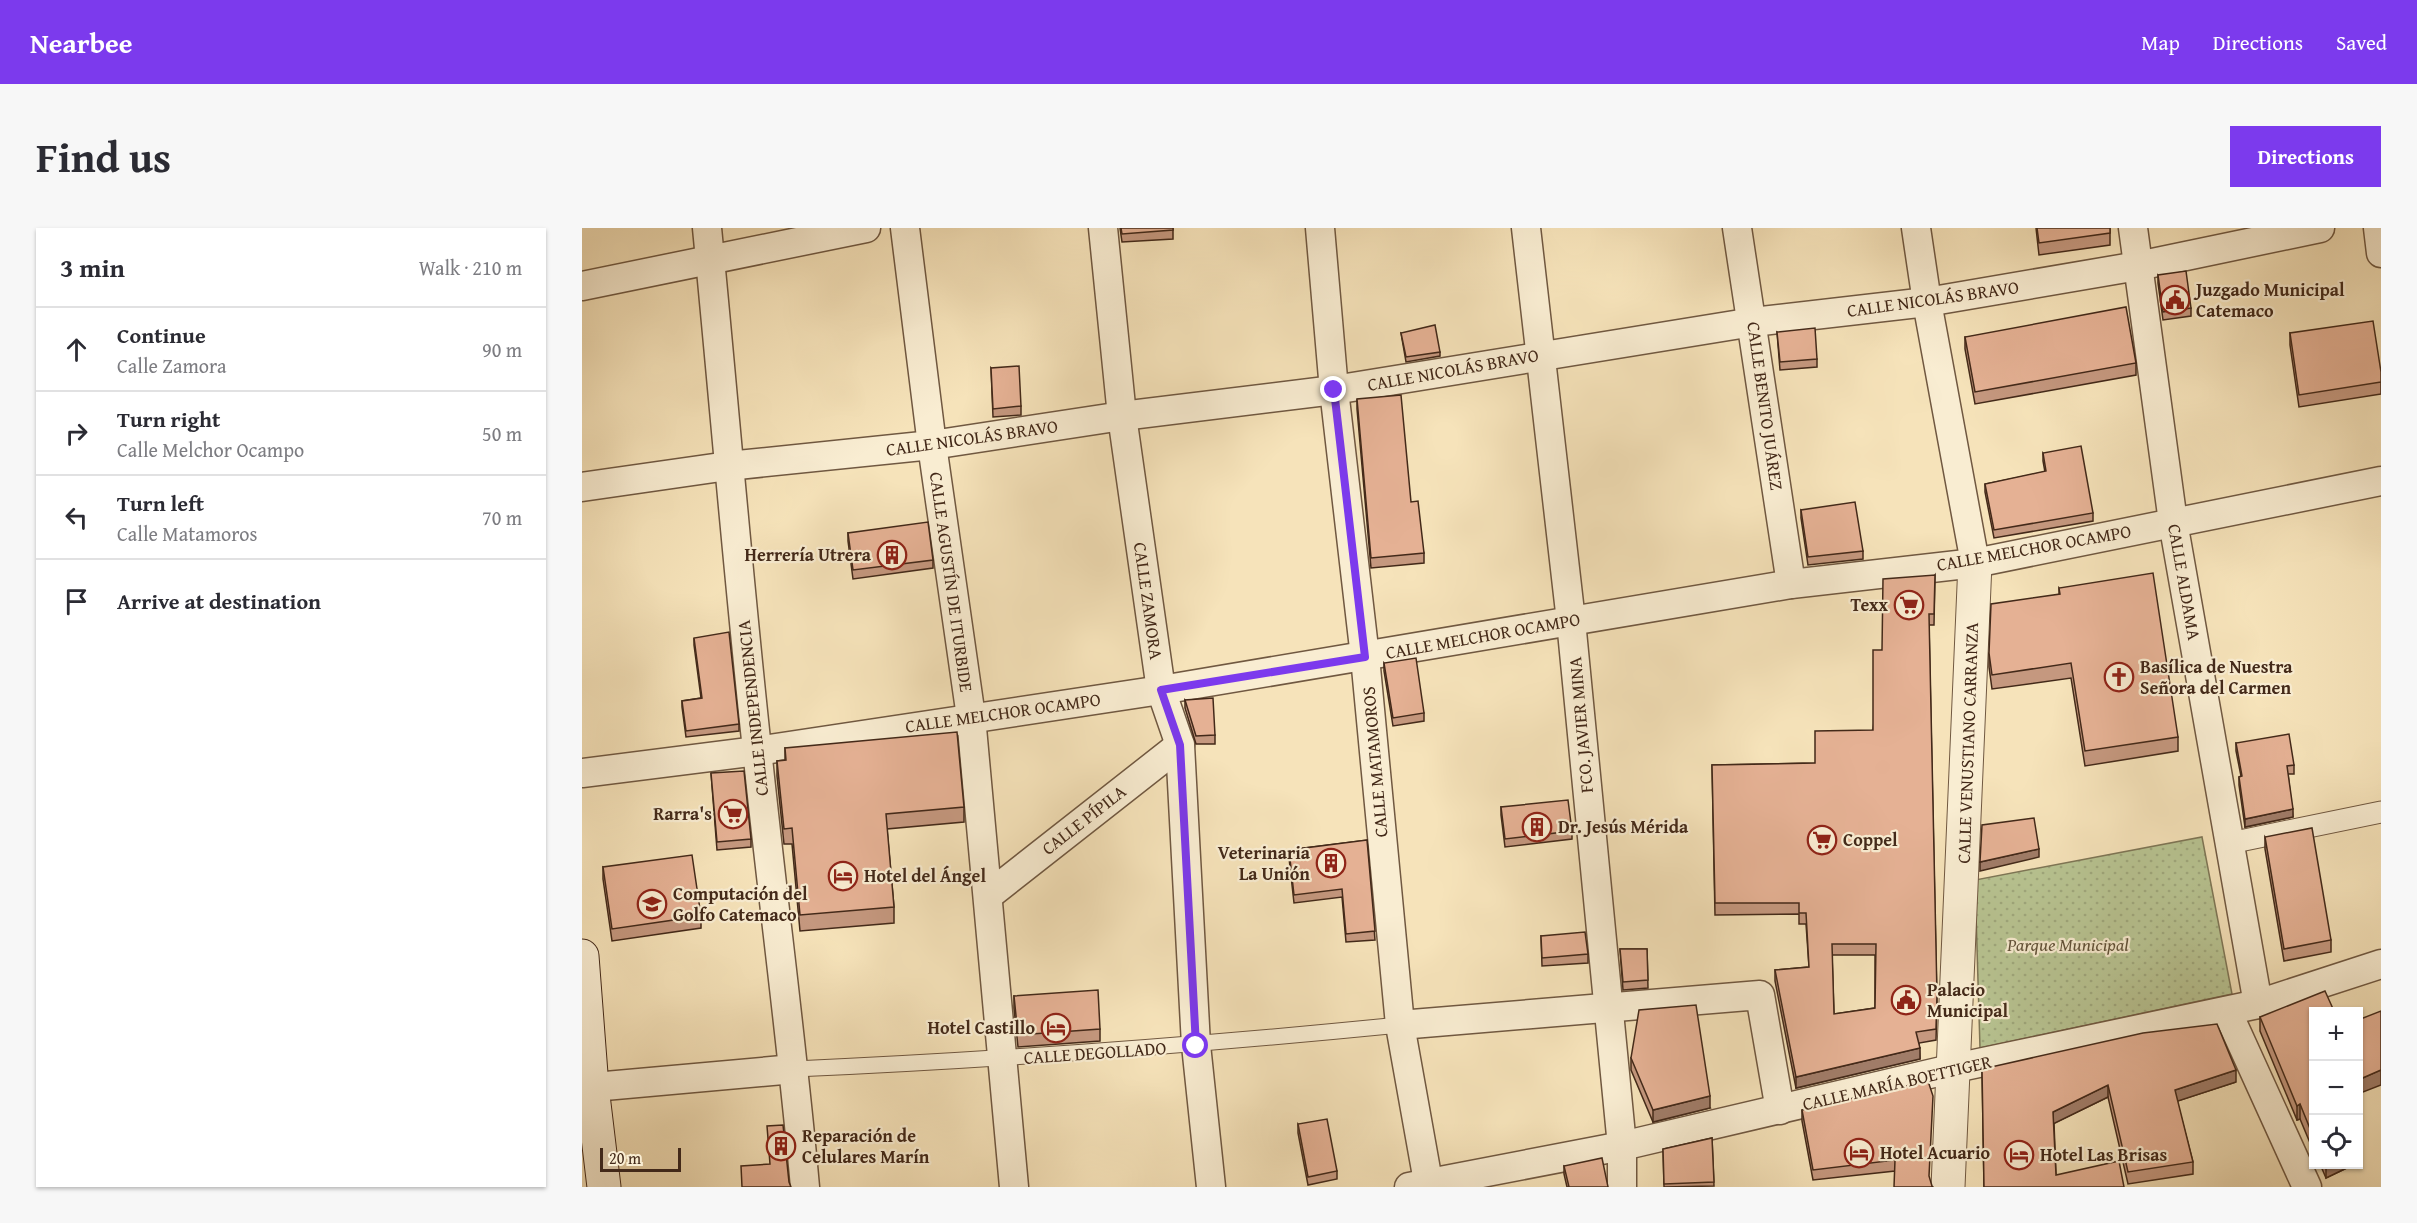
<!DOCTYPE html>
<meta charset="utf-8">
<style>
:root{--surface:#fff;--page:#f7f7f7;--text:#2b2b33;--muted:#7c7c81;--line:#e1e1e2;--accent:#7c3aed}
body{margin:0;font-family:"Gentium Book Plus",serif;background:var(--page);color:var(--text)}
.controls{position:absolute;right:18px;bottom:18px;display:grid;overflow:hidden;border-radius:0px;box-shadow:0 2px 4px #0004}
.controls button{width:54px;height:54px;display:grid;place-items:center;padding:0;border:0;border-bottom:2px solid var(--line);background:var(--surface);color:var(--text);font:30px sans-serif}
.scale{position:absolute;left:18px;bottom:15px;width:81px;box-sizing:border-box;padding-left:6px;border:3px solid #432919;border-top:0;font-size:16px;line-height:21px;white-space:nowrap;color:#432919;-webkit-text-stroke:4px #f9edd2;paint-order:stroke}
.stop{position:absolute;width:18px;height:18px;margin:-14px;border:4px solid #7c3aed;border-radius:50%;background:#fff}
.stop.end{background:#7c3aed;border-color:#fff;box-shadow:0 2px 6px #0008}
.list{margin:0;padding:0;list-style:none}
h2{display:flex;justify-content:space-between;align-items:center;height:78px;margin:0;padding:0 24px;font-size:26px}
h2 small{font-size:20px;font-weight:400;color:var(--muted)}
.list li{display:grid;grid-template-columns:39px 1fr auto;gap:18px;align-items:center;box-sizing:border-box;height:84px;padding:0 24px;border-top:2px solid var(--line)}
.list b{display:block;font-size:22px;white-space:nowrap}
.list p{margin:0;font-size:20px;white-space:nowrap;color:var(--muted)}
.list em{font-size:20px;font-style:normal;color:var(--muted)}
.icon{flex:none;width:33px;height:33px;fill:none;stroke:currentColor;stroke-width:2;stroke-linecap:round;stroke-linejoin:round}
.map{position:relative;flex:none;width:1799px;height:959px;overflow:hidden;border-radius:0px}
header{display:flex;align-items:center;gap:36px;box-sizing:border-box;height:84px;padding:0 30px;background:var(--accent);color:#fff}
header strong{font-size:28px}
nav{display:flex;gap:33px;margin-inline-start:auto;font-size:21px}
.intro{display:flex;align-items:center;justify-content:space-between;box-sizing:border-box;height:144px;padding:0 36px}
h1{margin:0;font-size:42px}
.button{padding:15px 27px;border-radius:0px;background:var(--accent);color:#fff;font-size:21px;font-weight:700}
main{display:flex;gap:36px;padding:0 36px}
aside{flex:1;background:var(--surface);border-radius:0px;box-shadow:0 2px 4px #0004}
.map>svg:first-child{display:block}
</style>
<header>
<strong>Nearbee</strong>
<nav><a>Map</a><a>Directions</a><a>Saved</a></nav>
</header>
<div class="intro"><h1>Find us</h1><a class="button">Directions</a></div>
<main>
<aside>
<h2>3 min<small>Walk · 210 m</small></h2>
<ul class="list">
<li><svg class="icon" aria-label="ahead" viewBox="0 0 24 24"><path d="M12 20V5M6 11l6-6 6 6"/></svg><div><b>Continue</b><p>Calle Zamora</p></div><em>90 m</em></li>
<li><svg class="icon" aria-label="right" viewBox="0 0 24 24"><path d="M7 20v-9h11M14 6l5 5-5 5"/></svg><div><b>Turn right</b><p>Calle Melchor Ocampo</p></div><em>50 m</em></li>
<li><svg class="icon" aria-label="left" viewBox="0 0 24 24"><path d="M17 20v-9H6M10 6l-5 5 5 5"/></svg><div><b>Turn left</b><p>Calle Matamoros</p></div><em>70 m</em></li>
<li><svg class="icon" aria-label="arrive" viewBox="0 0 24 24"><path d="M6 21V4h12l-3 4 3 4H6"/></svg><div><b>Arrive at destination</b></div></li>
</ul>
</aside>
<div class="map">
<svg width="1799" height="959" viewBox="0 0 1799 959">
<defs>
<pattern id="park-dots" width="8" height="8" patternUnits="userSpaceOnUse" patternTransform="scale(1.5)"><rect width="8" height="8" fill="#b8c492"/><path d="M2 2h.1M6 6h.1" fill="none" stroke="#9fa87d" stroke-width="1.8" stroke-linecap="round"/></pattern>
</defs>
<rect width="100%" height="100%" fill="#f6e3ba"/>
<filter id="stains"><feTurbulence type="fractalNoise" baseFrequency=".00333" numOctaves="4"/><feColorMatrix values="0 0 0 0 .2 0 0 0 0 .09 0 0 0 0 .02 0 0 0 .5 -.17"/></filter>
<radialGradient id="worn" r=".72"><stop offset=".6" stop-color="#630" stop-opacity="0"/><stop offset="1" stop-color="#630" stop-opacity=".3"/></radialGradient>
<polygon fill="url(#park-dots)" stroke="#7e7656" stroke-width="1.5" points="1620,609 1650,766 1398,820 1393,652"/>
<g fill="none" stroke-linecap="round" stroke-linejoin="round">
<g stroke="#705841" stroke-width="17">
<path id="service" d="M212 841C415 832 616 817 818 797"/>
</g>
<g stroke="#705841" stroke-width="23">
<polyline id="pedestrian" points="1648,615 1799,584"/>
</g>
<g stroke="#705841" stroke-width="31">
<g id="minor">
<path d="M125 0C142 174 156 347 175 521 190 667 210 813 223 959"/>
<polyline points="323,0 350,217 389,489 432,959"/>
<polyline points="521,0 540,188 579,462 598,517 614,817 629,959"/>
<polyline points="738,0 752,162 783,429 818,797 847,959"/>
<polyline points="944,0 989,393 1040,918 1040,959"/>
<polyline points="1155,0 1209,356"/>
<polyline points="1334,0 1345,74 1393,335"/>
<polyline points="1551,0 1591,294 1676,776"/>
<polyline points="1796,0 1799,25"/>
<polyline points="0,58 284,0"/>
<polyline points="0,259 146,238 350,217 540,188 752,162 1171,94 1345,74 1556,38 1738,0"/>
<polyline points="0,545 175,523 579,462 1209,356 1393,335 1799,253"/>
<polyline points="407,667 598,517"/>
<polyline points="1645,783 1725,959"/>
<polyline points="818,797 1178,767 1198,882"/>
<polyline points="0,860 212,841"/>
<polyline points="827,959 1040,918 1373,840 1676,776 1799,736"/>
</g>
</g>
<g stroke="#705841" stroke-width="35">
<polyline id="tertiary" points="1366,959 1393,335"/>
</g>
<g stroke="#432919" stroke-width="35">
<polyline id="secondary" points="0,728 10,859 22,959"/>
</g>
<use href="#service" stroke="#f9edd2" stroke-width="15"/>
<use href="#pedestrian" stroke="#f9edd2" stroke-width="21"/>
<use href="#minor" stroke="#f9edd2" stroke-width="28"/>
<use href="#tertiary" stroke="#f9edd2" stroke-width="33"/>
<use href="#secondary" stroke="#f9edd2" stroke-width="33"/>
</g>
<g fill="#c5987f" stroke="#432919" stroke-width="1.5" fill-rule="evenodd">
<polygon points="538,0 591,0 591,11 540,14"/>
<polygon points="1454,0 1528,0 1528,17 1457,27"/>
<polygon points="1576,47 1609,80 1609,88 1581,92 1576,55"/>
<polygon points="1195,104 1235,131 1235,139 1198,142"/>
<polygon points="819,105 858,124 858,128 824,134"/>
<polygon points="1708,105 1799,144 1799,166 1717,179 1708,117"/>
<polygon points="1383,109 1554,135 1554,147 1393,176 1383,121"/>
<polygon points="409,140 439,178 439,187 411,189"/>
<polygon points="775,171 842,325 842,335 789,340 775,181"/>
<polygon points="1461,225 1511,285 1511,293 1412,310 1403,264 1403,256 1463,244 1461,233"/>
<polygon points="1219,282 1281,323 1281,331 1226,337 1219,290"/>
<polygon points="266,305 351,332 351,340 271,351 266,313"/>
<path d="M1353 347 1352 397H1347L1355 778 1354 812 1337 815 1338 831 1214 860 1193 753V742L1227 739 1224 696H1217V686L1133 687 1130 537 1233 535 1291 502 1300 422ZM1250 727H1293V780L1252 786Z"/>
<polygon points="1477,360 1596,509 1596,523 1503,538 1489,450 1410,461 1407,439 1407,425 1477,367"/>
<polygon points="112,410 157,496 157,503 104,509 100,479 100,473 119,470 112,417"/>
<polygon points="802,435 842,485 842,493 811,498 802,443"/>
<polygon points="603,472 633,507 633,516 614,516 603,480"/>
<polygon points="1654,515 1712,537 1712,546 1706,546 1711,589 1663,599 1657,557 1657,549 1659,548 1654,523"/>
<polygon points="203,520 382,579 382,594 305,601 312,679 312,695 218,703 210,616 202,616 195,548 195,533 203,532"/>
<polygon points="129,545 169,611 169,619 135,622"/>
<polygon points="919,579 990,603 990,611 923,619 919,587"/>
<polygon points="1683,609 1749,712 1749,724 1702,733 1683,621"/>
<polygon points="785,612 793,712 764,714 760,669 712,675 707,630 707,622"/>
<polygon points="21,639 119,688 119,700 30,713 21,651"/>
<polygon points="959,708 1006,726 1006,735 960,738"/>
<polygon points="1038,721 1065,721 1066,760 1041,762"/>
<polygon points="432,768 518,801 518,813 436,819 432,780"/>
<polygon points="1731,783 1731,922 1718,891 1715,892 1678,803 1678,789"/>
<polygon points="1049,830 1128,880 1071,894 1049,842"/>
<polygon points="1400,841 1654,854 1595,873 1611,934 1611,946 1546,956 1526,869 1472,895 1474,947 1542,959 1402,959"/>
<polygon points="1346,853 1313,943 1231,952 1220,893 1220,882"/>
<polygon points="716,896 755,943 755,951 726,957 716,905"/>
<polygon points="1130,910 1132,958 1082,959 1081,921"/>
<polygon points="1738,936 1773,936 1744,950"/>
<polygon points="982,938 1026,959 985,959 982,946"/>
</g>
<g fill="#a07c68" stroke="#432919" stroke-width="1.5">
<polygon points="1711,581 1711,589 1663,599 1663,591"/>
<polygon points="1457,621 1457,629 1398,643 1398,634"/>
<polygon points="1338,820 1338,831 1214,860 1214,849"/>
<polygon points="1654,842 1654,854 1593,874 1593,862"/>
<polygon points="1799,842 1799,857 1776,866 1776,852"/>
<polygon points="1526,857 1526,869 1471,896 1471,884"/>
<polygon points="1128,868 1128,880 1071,894 1071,882"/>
<polygon points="1718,876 1718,891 1715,892 1715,878"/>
<polygon points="1744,936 1773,936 1744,950"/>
</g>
<g fill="#e5b194" stroke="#432919" stroke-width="1.5" fill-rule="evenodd">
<polygon points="539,0 591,0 591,2 540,6"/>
<polygon points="1455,0 1528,0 1528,5 1457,15"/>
<polygon points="1604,43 1609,80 1581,84 1576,47"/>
<polygon points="1544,79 1554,135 1393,164 1383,109"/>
<polygon points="1791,93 1799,144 1799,154 1717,167 1708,105"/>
<polygon points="853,97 858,124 824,129 819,105"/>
<polygon points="1233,100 1235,131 1198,134 1195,104"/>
<polygon points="437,138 439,178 411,181 409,140"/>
<polygon points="819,167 829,274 836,273 842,325 789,330 775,171"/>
<polygon points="1499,218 1511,285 1412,302 1403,256 1464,243 1461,225"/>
<polygon points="1273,274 1281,323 1226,329 1219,282"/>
<polygon points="346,294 351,332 271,342 266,305"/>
<polygon points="1571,345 1596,509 1503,523 1489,435 1410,447 1407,425 1409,376 1478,366 1477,360"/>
<path d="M1353 347 1352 386H1347L1355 767 1354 801 1334 804 1338 820 1214 849 1193 742 1227 739 1224 685H1217V675H1133L1130 537 1233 535V503L1291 502V422H1300L1301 351ZM1250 716H1294L1293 780 1252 786Z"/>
<polygon points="147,404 157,496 104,503 100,473 120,470 112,410"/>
<polygon points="834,430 842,485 811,490 802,435"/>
<polygon points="631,470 633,507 614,508 603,472"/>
<polygon points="375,504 382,579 304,586 312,679 218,687 210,600 202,601 195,533 204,532 203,520"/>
<polygon points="1707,506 1712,537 1705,538 1711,581 1663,591 1657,549 1660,548 1654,515"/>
<polygon points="162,543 169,611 135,614 129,545"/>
<polygon points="986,572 990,603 923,611 919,579"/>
<polygon points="1452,590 1457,621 1398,634 1400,597"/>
<polygon points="1730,600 1749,712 1702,721 1683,609"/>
<polygon points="785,612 793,703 764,706 760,661 712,667 707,622"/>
<polygon points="110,627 119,688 30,701 21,639"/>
<polygon points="1003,704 1006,726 960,730 959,708"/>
<polygon points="1038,721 1065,721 1066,752 1041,754"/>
<polygon points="516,762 518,801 436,807 432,768"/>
<polygon points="1743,763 1752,783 1731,783 1731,908 1718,876 1715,878 1678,789"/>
<polygon points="1114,777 1128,868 1071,882 1049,830 1057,782"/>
<polygon points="1799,783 1799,842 1776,852 1776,792"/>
<polygon points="1635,796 1654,842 1593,862 1611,934 1546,944 1526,857 1471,884 1474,947 1537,933 1542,959 1402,959 1400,841 1561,805"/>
<polygon points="1346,853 1351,868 1347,948 1350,958 1351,959 1312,959 1313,932 1231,942 1220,882"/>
<polygon points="745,891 755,943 726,949 716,896"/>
<polygon points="201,897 207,954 209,959 160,959 159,938 188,936 185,898"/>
<polygon points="1130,910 1132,954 1082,956 1081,921"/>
<polygon points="1020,930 1026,959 987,959 982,938"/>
</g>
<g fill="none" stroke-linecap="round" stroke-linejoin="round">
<polyline stroke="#7c3aed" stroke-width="8" points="614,818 598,517 579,462 783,429 752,162"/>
</g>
<defs>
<g id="civic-ring" transform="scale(1.5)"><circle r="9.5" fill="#f9edd2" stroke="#8f2418" stroke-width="1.5"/><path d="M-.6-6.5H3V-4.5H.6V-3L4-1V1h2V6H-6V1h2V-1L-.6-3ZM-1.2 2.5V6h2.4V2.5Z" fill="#8f2418"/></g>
<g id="building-ring" transform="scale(1.5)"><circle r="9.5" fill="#f9edd2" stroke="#8f2418" stroke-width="1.5"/><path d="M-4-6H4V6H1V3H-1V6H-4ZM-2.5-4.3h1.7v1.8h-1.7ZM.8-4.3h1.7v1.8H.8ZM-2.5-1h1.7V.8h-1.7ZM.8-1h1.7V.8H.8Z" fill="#8f2418"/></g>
<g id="supermarket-ring" transform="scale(1.5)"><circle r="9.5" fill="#f9edd2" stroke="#8f2418" stroke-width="1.5"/><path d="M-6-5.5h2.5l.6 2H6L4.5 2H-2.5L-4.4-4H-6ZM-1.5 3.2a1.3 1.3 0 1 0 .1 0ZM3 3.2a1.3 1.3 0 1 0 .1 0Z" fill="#8f2418"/></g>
<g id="church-ring" transform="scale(1.5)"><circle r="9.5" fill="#f9edd2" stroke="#8f2418" stroke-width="1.5"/><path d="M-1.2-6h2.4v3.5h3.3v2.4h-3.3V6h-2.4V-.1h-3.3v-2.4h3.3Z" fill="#8f2418"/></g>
<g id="hotel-ring" transform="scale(1.5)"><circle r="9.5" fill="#f9edd2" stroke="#8f2418" stroke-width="1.5"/><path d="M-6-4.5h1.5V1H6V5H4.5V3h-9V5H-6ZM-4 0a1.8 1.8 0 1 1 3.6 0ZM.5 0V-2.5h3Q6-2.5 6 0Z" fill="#8f2418"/></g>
<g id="school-ring" transform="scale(1.5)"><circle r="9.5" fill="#f9edd2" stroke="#8f2418" stroke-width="1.5"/><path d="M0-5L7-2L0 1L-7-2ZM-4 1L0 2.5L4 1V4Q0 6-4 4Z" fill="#8f2418"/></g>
</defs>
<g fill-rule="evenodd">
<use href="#civic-ring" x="1593" y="72"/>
<use href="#building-ring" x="310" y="327"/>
<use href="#supermarket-ring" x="1327" y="377"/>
<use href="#church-ring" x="1537" y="449"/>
<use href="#supermarket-ring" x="151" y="586"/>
<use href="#building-ring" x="955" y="599"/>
<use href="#supermarket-ring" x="1240" y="612"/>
<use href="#building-ring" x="749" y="635"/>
<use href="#hotel-ring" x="261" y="648"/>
<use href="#school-ring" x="70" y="676"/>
<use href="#civic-ring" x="1324" y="772"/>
<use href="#hotel-ring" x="474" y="800"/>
<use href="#building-ring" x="199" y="918"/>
<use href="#hotel-ring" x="1277" y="925"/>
<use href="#hotel-ring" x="1437" y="927"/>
</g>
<g text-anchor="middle" stroke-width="4.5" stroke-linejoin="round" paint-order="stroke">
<g font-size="18" font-weight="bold" fill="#432919" stroke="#f9edd2" text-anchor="start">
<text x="1614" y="68">Juzgado Municipal<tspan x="1614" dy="21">Catemaco</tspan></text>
<text x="289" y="333" text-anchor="end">Herrería Utrera</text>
<text x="1306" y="383" text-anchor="end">Texx</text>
<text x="1558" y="445">Basílica de Nuestra<tspan x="1558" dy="21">Señora del Carmen</tspan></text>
<text x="130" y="592" text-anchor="end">Rarra's</text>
<text x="976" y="605">Dr. Jesús Mérida</text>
<text x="1261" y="618">Coppel</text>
<text x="728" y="631" text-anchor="end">Veterinaria<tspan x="728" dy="21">La Unión</tspan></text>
<text x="282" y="654">Hotel del Ángel</text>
<text x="91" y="672">Computación del<tspan x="91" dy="21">Golfo Catemaco</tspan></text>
<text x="1345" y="768">Palacio<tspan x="1345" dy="21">Municipal</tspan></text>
<text x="453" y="806" text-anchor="end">Hotel Castillo</text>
<text x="220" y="914">Reparación de<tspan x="220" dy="21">Celulares Marín</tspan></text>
<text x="1298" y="931">Hotel Acuario</text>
<text x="1458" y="933">Hotel Las Brisas</text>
</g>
<g font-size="18" fill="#432919" stroke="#f9edd2">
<text transform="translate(1351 71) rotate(-8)" y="6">CALLE NICOLÁS BRAVO</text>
<text transform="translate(871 142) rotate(-10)" y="6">CALLE NICOLÁS BRAVO</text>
<text transform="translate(1183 178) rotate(82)" y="6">CALLE BENITO JUÁREZ</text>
<text transform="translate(390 210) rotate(-8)" y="6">CALLE NICOLÁS BRAVO</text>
<text transform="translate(1452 320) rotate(-10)" y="6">CALLE MELCHOR OCAMPO</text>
<text transform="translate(369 354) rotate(82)" y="6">CALLE AGUSTÍN DE ITURBIDE</text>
<text transform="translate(1602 354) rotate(80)" y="6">CALLE ALDAMA</text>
<text transform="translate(566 373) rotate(82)" y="6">CALLE ZAMORA</text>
<text transform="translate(901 408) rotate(-10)" y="6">CALLE MELCHOR OCAMPO</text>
<text transform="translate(171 480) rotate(-96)" y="6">CALLE INDEPENDENCIA</text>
<text transform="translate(421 485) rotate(-8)" y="6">CALLE MELCHOR OCAMPO</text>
<text transform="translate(999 497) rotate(-95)" y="6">FCO. JAVIER MINA</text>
<text transform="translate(1386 515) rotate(-88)" y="6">CALLE VENUSTIANO CARRANZA</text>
<text transform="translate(793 534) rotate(-95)" y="6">CALLE MATAMOROS</text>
<text transform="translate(502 592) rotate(-38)" y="6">CALLE PÍPILA</text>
<text transform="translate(513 825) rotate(-4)" y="6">CALLE DEGOLLADO</text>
<text transform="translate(1315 855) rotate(-13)" y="6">CALLE MARÍA BOETTIGER</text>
</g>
<g font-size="18" font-style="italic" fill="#605037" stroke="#f9edd2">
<text x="1486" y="723">Parque Municipal</text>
</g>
</g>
<rect width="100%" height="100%" filter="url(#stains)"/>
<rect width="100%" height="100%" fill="url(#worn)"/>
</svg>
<div class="controls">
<button>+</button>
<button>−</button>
<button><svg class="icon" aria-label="locate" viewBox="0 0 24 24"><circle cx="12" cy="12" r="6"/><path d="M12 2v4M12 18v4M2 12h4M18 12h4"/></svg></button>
</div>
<div class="scale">20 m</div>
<div class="stop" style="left:614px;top:818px"></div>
<div class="stop end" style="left:752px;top:162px"></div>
</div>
</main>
